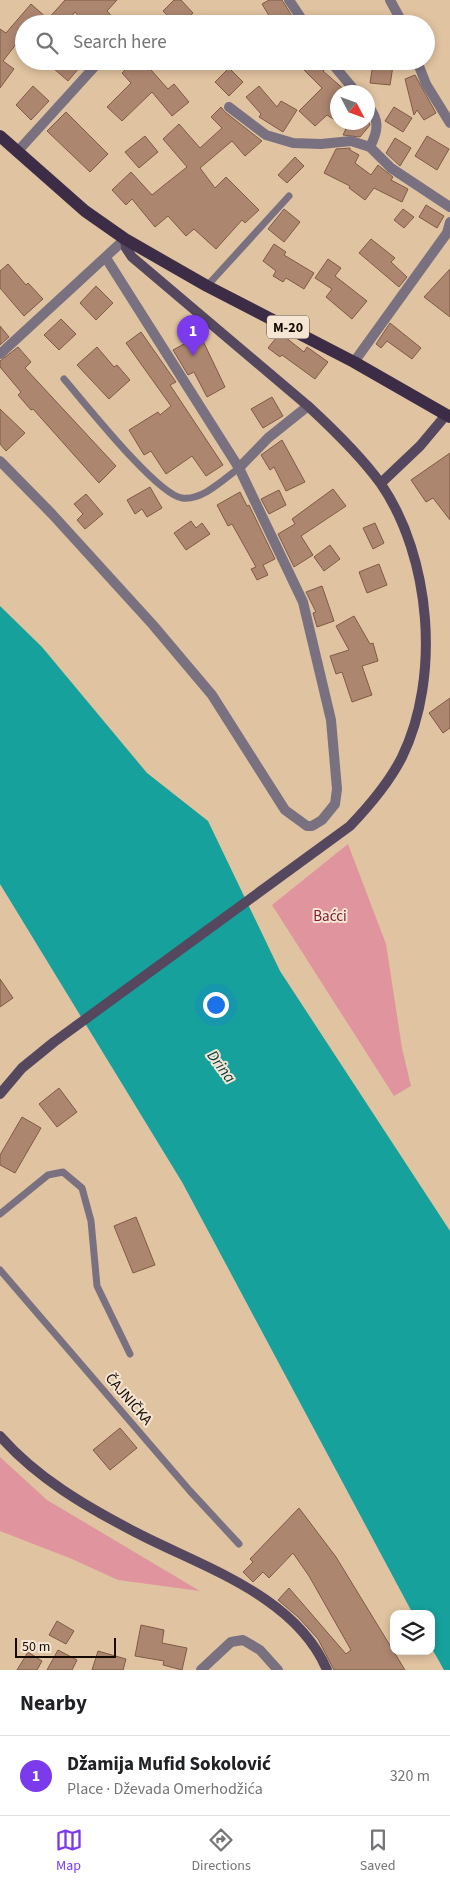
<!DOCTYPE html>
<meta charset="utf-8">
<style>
:root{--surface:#fff;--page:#f2f2f2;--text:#202124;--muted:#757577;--line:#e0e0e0;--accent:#7c3aed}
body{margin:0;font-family:"Source Sans 3",sans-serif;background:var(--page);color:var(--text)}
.controls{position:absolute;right:15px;bottom:15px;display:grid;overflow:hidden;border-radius:10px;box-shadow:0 2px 8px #0003}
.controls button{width:45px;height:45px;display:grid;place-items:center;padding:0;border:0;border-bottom:1px solid var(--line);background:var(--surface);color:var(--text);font:25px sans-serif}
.compass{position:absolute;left:330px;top:85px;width:45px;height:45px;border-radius:50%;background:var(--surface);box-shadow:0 2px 8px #0003;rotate:131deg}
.scale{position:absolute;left:15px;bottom:12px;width:101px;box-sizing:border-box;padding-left:5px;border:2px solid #140a01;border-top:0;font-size:14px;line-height:18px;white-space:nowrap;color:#140a01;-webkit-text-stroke:4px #f5e6d4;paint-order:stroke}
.you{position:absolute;left:215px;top:1004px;width:18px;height:18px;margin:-12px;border:4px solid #fff;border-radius:50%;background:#1a73e8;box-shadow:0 0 0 8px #1a73e833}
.badge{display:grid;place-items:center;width:32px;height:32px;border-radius:50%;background:var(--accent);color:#fff;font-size:16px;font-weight:700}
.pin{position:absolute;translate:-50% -41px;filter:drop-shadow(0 1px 2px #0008)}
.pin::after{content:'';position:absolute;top:26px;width:18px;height:15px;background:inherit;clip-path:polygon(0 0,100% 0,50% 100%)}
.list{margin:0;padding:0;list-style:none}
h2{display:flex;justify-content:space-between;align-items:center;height:65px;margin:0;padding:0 20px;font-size:21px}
h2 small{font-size:16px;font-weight:400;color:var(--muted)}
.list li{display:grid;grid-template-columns:32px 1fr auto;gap:15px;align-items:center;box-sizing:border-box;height:80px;padding:0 20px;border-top:1px solid var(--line)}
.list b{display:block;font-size:19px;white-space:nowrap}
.list p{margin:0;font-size:16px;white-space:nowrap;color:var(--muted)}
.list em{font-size:16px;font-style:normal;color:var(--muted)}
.icon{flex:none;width:28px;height:28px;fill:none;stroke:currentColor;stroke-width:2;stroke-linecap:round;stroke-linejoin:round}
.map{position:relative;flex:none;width:450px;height:1670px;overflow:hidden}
.search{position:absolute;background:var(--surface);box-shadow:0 2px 8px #0003;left:15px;right:15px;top:15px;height:55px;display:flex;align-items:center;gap:12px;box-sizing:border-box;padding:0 18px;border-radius:28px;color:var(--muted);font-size:19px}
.sheet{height:145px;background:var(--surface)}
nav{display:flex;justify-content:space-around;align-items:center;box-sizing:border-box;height:70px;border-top:1px solid var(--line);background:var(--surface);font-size:14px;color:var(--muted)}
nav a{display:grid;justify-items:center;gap:2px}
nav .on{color:var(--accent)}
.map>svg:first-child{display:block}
</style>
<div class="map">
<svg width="450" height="1670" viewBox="0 0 450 1670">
<rect width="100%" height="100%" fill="#e0c3a0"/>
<g fill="#e0959e">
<polygon points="348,844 386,944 402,1048 411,1086 394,1096 272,905"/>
<polygon points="0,1457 47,1500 200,1591 118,1580 72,1559 0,1531"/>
</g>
<polygon fill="#16a19d" points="0,606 42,647 147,773 208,821 280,971 450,1231 450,1670 444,1670 431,1647 431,1614 413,1614 182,1182 0,884"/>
<g fill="#ad8670" stroke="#7f5b46">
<polygon points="65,0 117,0 107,11 119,24 86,24 75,12 65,24 24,24 24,34 3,61 14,69 0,88 0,29 6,33 31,4 48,19"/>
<polygon points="174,0 181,0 193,13 181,24 176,24 163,11"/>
<polygon points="269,0 282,0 297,24 274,24 262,4"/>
<polygon points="60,61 85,61 68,81 53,68"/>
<polygon points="134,61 143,61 168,89 174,84 189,102 172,116 152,92 122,121 107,107 131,83 122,73"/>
<polygon points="295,61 323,61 327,68 323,71 347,92 338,92 338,122 327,115 315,126 299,111 322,88"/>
<polygon points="373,64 393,66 390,85 370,83"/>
<polygon points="229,68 243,82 229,96 215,82"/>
<polygon points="415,75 436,113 424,120 417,110 414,115 405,79"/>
<polygon points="33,86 49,101 31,120 16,105"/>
<polygon points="259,86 277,107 281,101 297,110 283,132 259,117 261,114 246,97"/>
<polygon points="221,107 225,112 262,141 245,156 232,141 200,168 215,188 226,177 259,210 245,223 242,220 216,249 194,229 186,236 168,216 155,227 132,199 126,205 112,190 131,172 152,195 163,186 187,167 163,139 179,124 200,148 222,128 211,117"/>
<polygon points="394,107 412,118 403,132 385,121"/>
<polygon points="66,112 108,154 90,172 47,131"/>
<polygon points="349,122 369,122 370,125 360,137 343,135"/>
<polygon points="145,136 158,152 139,168 125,152"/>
<polygon points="427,136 449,149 437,170 415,156"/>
<polygon points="395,138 411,148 400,166 386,153"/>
<polygon points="350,148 350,150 359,155 355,163 371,175 378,165 393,177 391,180 408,189 402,202 374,188 365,200 349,188 350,186 324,173 336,149"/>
<polygon points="295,157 304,166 287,183 278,175"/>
<polygon points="426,205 444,216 437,228 419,217"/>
<polygon points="284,209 300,222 284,242 268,229"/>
<polygon points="403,209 414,217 404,228 394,220"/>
<polygon points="371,239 395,258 391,262 407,277 399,287 359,253"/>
<polygon points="274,244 286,252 284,255 314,273 304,289 286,278 283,282 273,276 276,271 263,261"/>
<polygon points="328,259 341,268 335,276 367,301 352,319 326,297 332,289 315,278"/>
<polygon points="8,264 26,285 28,283 43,299 24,316 0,288 0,271"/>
<polygon points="450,269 450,317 424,297"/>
<polygon points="96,286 113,303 96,320 80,303"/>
<polygon points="61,319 76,334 59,350 44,335"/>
<polygon points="390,323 421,348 412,359 387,341 381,348 376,344"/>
<polygon points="0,326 9,337 0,345"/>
<polygon points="141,332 176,382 170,385 223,465 206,476 192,456 166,474 151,451 144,455 129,430 158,412 160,415 171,406 126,343"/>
<polygon points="280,333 304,352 307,347 328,362 315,379 282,355 280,357 268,348"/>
<polygon points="193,339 196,344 203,341 225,387 207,397 194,372 188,375 173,350"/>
<polygon points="18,347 31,362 25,368 116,466 99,483 33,409 31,410 18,395 21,392 0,367 0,361"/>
<polygon points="97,347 114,367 117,365 130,380 109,399 77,365"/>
<polygon points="272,397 283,416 263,428 251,409"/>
<polygon points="0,409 25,433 6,451 0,444"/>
<polygon points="282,440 305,482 286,491 274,467 270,470 261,455"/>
<polygon points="450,453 450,520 433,498 426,502 411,480"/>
<polygon points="150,487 162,508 147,517 142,509 135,514 127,500"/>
<polygon points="333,489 346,506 301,536 313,555 294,567 278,534 295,524 292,519"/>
<polygon points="279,490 286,505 269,514 261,499"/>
<polygon points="240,492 247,506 249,505 275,559 263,565 268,575 257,580 251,569 256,567 232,524 228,526 217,505"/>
<polygon points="86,494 103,514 85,529 77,520 83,514 74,504"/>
<polygon points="191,521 196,528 202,523 210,534 186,550 174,533"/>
<polygon points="375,523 384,543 373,549 363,528"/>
<polygon points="330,545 340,559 324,571 314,557"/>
<polygon points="379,564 387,585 367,593 359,572"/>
<polygon points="322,586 334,621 317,627 313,613 316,612 306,592"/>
<polygon points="354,616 370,644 373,643 378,661 362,666 372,695 352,702 342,672 336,674 330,656 349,650 336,626"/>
<polygon points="450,698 450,728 443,733 429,713"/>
<polygon points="0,979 13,998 0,1007"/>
<polygon points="59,1088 77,1112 57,1127 39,1104"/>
<polygon points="22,1117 41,1128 15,1173 0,1165 0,1155"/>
<polygon points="136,1217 155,1265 133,1273 114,1226"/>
<polygon points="120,1428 137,1448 110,1470 93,1450"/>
<polygon points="299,1508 336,1557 405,1670 334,1670 318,1639 298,1617 278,1600 289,1588 346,1654 351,1650 309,1576 293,1553 269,1578 263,1572 253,1582 243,1572 253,1562 250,1559"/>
<polygon points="57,1621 74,1631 66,1644 49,1635"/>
<polygon points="141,1625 164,1630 162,1643 187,1648 182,1670 163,1665 164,1661 135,1656"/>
<polygon points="58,1650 77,1660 72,1670 47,1670"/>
<polygon points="98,1651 126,1659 123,1670 92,1670"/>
<polygon points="28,1652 42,1661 37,1670 17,1670"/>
</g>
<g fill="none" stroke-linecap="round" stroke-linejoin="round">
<g stroke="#7a7180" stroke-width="7">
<polyline points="207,286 289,196"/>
<path d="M64 379C84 402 157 495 182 498 202 501 224 479 239 468"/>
<polyline points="0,1214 48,1175 63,1172 82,1188 91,1221 97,1286 130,1354"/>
<polyline points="0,1270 190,1491 239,1544"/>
</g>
<g stroke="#7a7180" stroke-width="10">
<polyline points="289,0 305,24"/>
<polyline points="390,0 403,24"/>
<polyline points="330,61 356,92"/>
<polyline points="417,61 426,84 450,123"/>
<path d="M368 106C380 120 378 131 370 147"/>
<polyline points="229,107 266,135 293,143 321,144 351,141 370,147 391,168 450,207"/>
<polyline points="17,152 97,64 106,61"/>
<polyline points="0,354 125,239"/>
<polyline points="354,362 447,233 450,222"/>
<polyline points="0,461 52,514 153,625 212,695 285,810 307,826 312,826 322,820 335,804 337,789 331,720 303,602 239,468 106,258"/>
<polyline points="239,468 268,438 308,406"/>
<polyline points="201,1670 231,1642 243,1640 260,1650 278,1670"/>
</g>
<g stroke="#55485e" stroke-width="10">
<polyline points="381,483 420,446 446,415"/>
<path d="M0 1094 22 1068 54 1042 350 826C370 805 389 783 402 757 441 677 431 557 381 484 361 456 334 430 308 406L132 257 126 248 125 239"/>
<path d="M0 1436C37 1478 85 1506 135 1532 200 1566 296 1595 327 1670"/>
</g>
<polyline stroke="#3c2c46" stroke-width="12" points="0,136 85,211 125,239 207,286 354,362 450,417"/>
</g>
<g text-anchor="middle" stroke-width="4" stroke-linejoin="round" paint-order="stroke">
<rect fill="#f5e6d4" stroke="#584c40" stroke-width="1" x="267" y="315.5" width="42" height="23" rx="4"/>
<g font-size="14" font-weight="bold" fill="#140a01">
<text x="288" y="332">M-20</text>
</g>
<g font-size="15" fill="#821c36" stroke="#f5e6d4">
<text x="330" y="921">Baćci</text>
</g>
<g font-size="15" fill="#140a01" stroke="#f5e6d4">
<text transform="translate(129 1399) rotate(49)" y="5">ČAJNIČKA</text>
</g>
<g font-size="16" font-style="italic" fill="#013c3a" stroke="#f5e6d4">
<text transform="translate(222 1066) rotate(53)" y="6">Drina</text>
</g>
</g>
</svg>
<div class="controls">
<button><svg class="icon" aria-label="layers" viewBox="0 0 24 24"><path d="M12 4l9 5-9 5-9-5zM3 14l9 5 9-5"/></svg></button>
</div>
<svg class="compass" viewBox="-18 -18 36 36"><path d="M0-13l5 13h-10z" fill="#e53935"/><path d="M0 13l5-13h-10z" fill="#757577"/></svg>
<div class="scale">50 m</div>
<div class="you"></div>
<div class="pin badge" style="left:193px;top:356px">1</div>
<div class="search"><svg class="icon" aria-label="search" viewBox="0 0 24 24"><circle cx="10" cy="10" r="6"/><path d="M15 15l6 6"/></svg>Search here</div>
</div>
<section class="sheet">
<h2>Nearby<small></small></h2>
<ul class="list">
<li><span class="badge">1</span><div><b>Džamija Mufid Sokolović</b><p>Place · Dževada Omerhodžića</p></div><em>320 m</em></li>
</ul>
</section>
<nav>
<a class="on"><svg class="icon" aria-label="map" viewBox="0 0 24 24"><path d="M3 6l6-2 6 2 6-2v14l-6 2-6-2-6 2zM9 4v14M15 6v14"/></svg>Map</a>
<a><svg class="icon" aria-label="directions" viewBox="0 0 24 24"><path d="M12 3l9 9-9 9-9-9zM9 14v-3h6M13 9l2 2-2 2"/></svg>Directions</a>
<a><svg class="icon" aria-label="saved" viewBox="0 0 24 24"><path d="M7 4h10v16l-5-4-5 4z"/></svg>Saved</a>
</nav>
